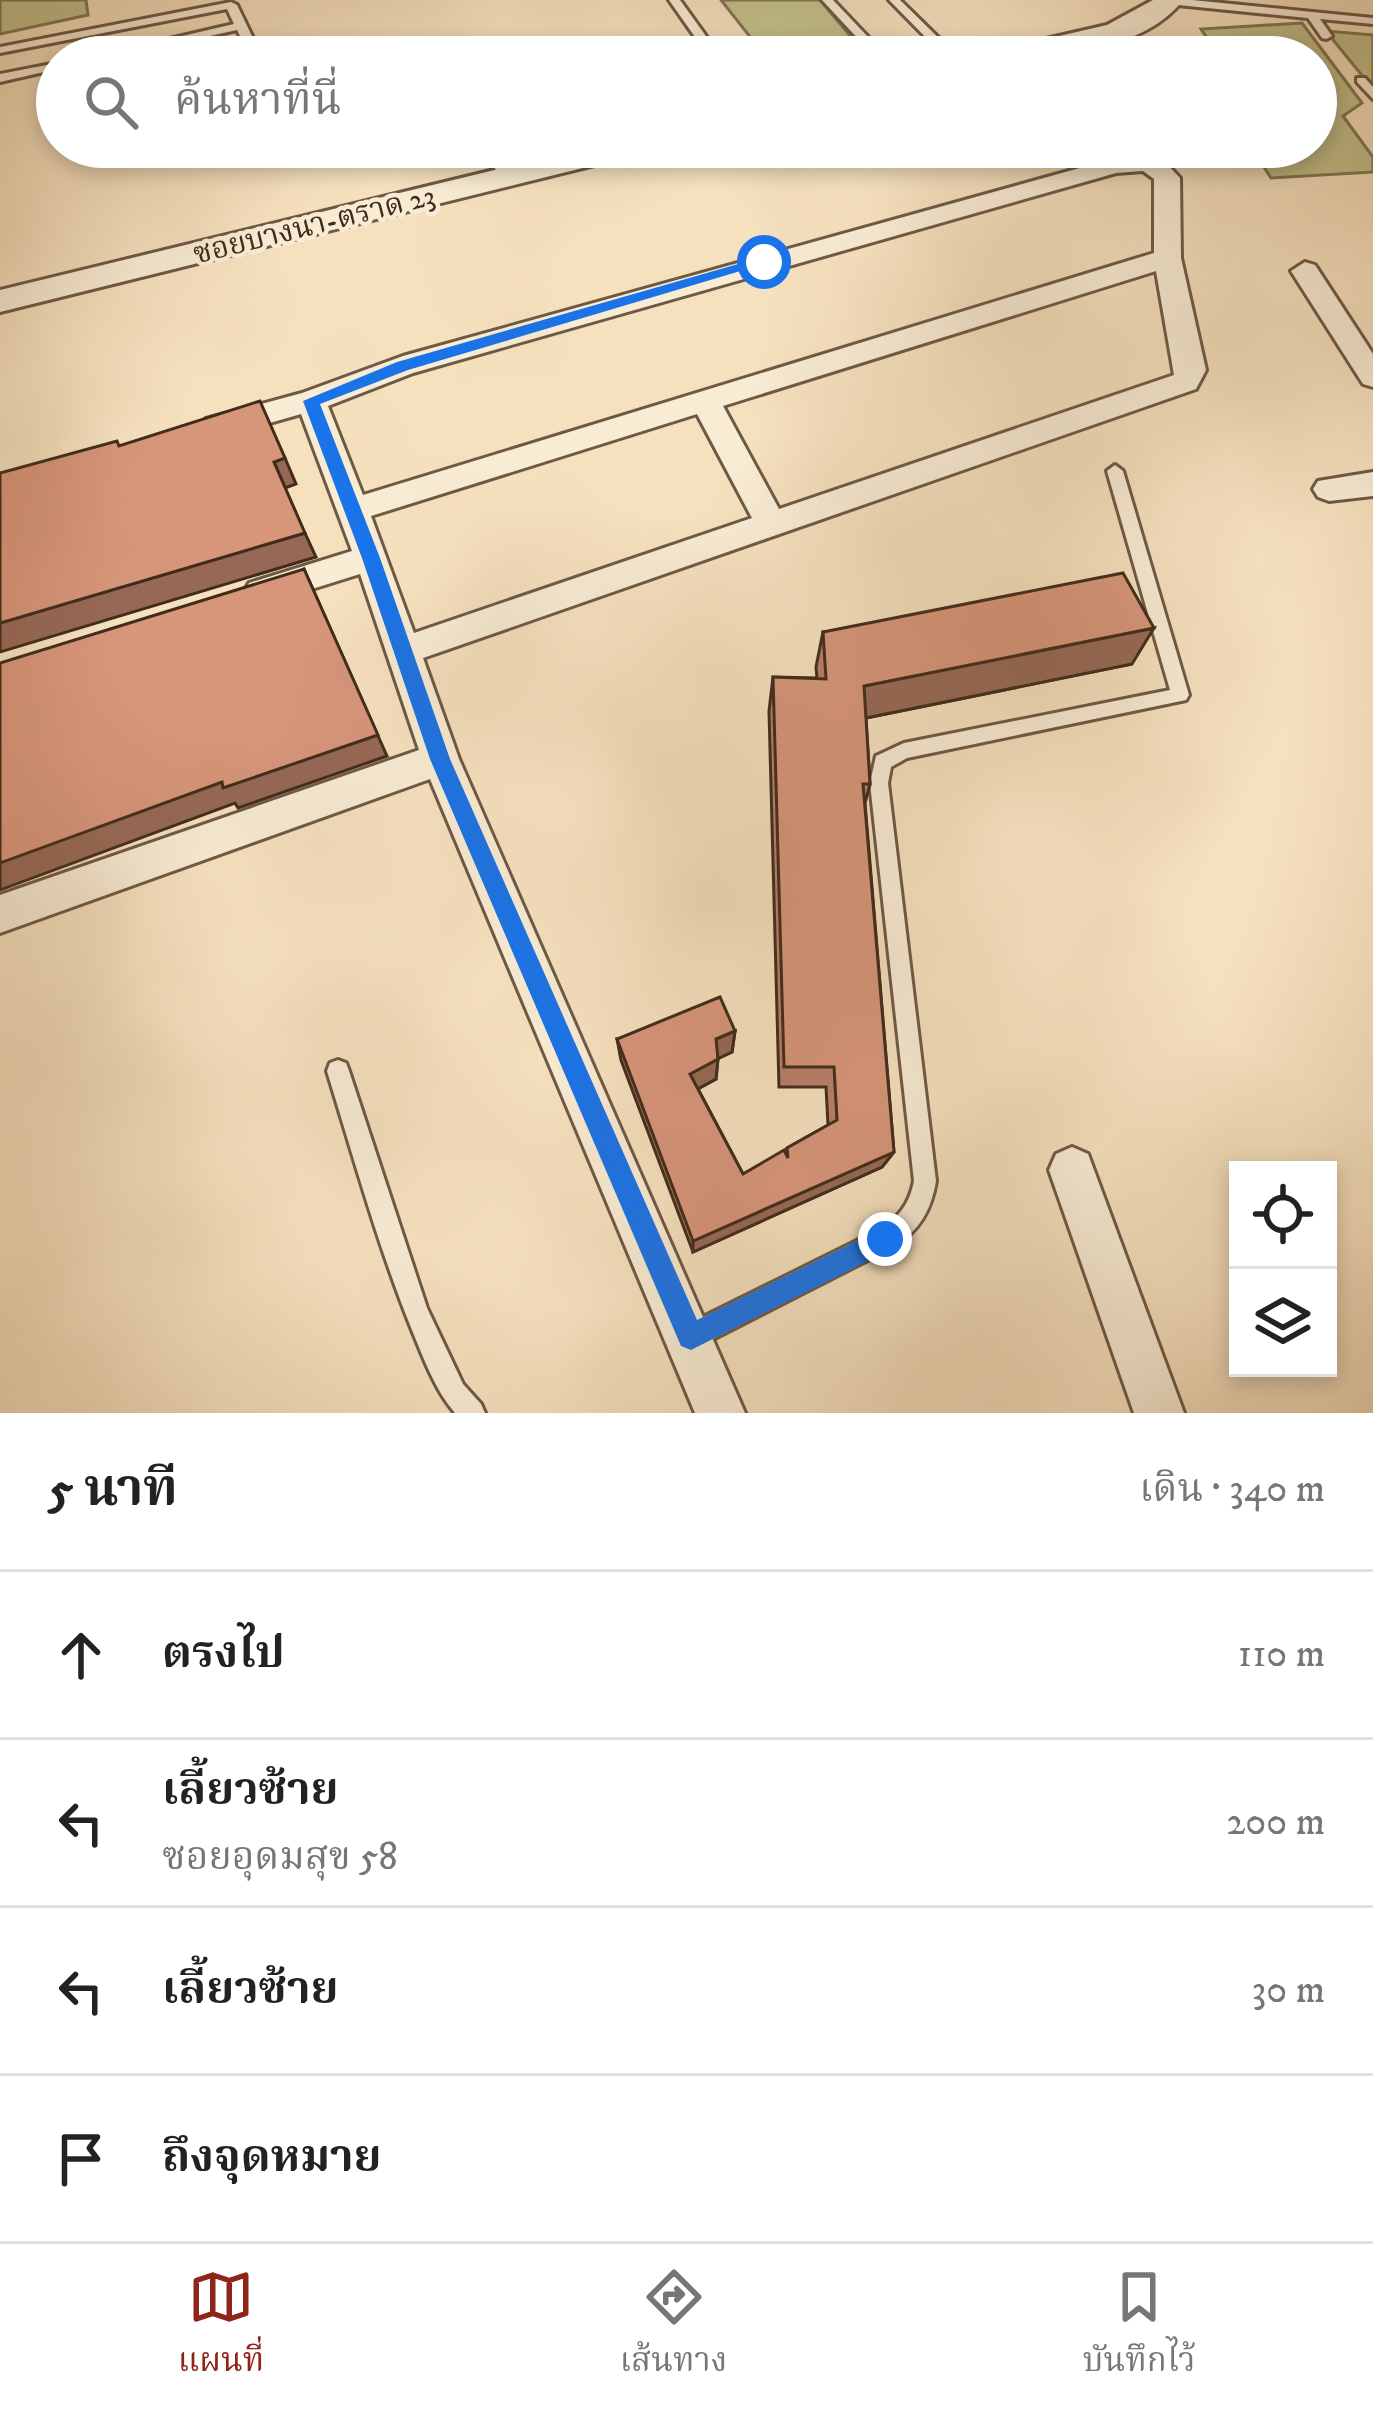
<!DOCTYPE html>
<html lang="th">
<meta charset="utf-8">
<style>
:root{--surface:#fff;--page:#f2f2f2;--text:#222;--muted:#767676;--line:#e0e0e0;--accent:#8f2418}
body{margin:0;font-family:"IM FELL DW Pica","Noto Serif Thai",serif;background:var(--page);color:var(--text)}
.controls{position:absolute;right:36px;bottom:36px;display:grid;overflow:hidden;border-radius:0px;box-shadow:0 6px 18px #0003}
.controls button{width:108px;height:108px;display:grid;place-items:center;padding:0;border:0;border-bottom:3px solid var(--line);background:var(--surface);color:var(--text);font:60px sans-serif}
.stop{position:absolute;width:36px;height:36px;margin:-27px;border:9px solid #1a73e8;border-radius:50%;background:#fff}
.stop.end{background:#1a73e8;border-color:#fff;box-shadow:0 3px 12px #0008}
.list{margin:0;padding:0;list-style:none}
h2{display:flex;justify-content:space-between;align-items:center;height:156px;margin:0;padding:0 48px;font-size:51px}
h2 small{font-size:39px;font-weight:400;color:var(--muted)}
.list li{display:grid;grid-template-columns:78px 1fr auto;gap:36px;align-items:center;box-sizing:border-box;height:168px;padding:0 48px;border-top:3px solid var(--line)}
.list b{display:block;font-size:45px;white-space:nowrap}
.list p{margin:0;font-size:39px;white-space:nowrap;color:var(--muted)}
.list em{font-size:39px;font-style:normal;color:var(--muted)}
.icon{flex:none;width:66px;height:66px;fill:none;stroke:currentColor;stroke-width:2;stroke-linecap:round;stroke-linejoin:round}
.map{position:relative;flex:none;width:1373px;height:1413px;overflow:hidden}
.search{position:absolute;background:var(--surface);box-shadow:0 6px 18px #0003;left:36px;right:36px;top:36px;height:132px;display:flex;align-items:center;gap:30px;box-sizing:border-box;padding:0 42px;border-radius:66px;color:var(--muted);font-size:45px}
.sheet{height:828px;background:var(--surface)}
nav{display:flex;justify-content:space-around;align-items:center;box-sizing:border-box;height:168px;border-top:3px solid var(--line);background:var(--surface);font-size:33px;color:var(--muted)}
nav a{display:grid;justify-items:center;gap:6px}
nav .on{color:var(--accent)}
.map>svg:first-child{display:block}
</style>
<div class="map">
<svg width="1373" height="1413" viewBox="0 0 1373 1413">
<rect width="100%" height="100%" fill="#f6e1bf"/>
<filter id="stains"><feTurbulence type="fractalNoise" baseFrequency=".00167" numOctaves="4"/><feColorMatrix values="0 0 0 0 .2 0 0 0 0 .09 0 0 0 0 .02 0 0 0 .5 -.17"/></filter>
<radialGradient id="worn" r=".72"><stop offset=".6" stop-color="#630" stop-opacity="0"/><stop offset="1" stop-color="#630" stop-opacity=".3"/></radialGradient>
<g fill="#c3c18d" stroke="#827654" stroke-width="3">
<polygon points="0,0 86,0 88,15 0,34"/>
<polygon points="721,0 820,0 868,57 766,57"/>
<polygon points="1302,23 1362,103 1343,116 1373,157 1373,172 1271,178 1251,147 1316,147 1316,57 1220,57 1201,29"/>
<polygon points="1326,31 1373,35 1373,89"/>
</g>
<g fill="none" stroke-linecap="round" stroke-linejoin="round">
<g stroke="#6e5945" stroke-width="6">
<g id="service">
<polygon points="669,0 680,0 721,57 709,57"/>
<polygon points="822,0 833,0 887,57 875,57"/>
<polygon points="889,0 900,0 958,57 945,57"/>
<polygon points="1163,0 1192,0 1373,18 1373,24 1320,19 1332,36 1326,39 1322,38 1308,18 1168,4"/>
<polygon points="231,2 237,5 262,57 250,57 237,30 114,57 92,57 234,24 227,9 0,53 0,47"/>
<polygon points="57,63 57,69 0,82 0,74"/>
<polygon points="1357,78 1365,78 1373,87 1373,99 1357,82"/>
<polygon points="484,147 496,147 511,177 509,180 501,180"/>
<path d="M1115 465 1123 471 1189 695 1186 700 907 758 891 767 888 783 936 1181C931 1211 919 1231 893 1247L699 1346 690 1349 681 1346 678 1337 681 1328 877 1231C898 1218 909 1206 914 1181L870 783 876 756 904 743 1170 690 1107 471Z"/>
<path d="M338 1060 346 1063 349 1071 427 1308 463 1384 481 1404 485 1413H455C435 1390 424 1359 412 1330 378 1246 354 1158 327 1071L330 1063Z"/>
</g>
</g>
<g stroke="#6e5945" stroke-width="6">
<g id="minor">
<path d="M1136 156 1165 162 1180 178 1181 258 1206 370 1196 389 423 658 459 759 745 1413H695L430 779 0 933V895L419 750 360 574 261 605 249 601 244 592 249 583 352 551 301 414 217 438 206 435 202 427 206 419 302 393 403 356 1105 161ZM1143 171 1154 179V253L363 495 328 406 413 373 1116 173ZM1156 271 1174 375 779 509 723 406ZM697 414 752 518 414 633 371 516Z"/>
<polygon points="1305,262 1315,265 1373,354 1373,387 1363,384 1291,271"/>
<polygon points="1373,472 1373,496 1329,501 1318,497 1313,489 1318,481"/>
<polygon points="1072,1147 1088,1154 1184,1413 1134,1413 1049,1170 1056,1154"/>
</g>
</g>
<g stroke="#6e5945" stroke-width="6">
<g id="tertiary">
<path d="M1153 0H1183C1142 53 1051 57 990 57L994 51 1107 25Z"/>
<polygon points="589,147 644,147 639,154 0,312 0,290"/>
</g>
</g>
<use href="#service" fill="#f9ecd5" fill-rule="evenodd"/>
<use href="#minor" fill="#f9ecd5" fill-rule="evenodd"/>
<use href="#tertiary" fill="#f9ecd5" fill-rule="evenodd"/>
</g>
<polygon fill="#b98069" stroke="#412c1c" stroke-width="3" points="823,632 1132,664 866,718 870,784 865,803 894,1152 882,1167 693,1252 621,1060 617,1039 735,1031 732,1052 718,1058 716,1079 698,1089 743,1174 786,1153 787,1148 828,1125 826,1087 779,1087 769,711 773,677 817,678 816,667"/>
<g fill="#966855" stroke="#412c1c" stroke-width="3">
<polygon points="285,458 296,484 285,488 274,462"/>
<polygon points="305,533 316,557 0,652 0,623"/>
<polygon points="304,569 387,756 238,808 235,803 0,890 0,863"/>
<polygon points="1154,628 1132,664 856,720 864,686"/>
<polygon points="735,1031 732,1052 715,1060 716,1039"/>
<polygon points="718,1059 716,1079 690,1093 690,1074"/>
<polygon points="894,1152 882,1167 693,1252 693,1241"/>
</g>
<g fill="#d7957a" stroke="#412c1c" stroke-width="3">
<polygon points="260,401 285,458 274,462 305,533 0,623 0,473 117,441 119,446"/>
<polygon points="304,569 378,735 223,788 222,782 0,863 0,663"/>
<polygon points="1123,573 1154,628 864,686 870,784 863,784 894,1152 693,1241 617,1039 720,997 735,1031 716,1039 718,1059 690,1074 743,1174 784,1150 788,1158 787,1148 837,1120 834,1067 784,1067 773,677 826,679 823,632"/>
</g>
<polygon fill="#1a73e8" points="759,258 771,262 408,370 320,404 380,558 450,759 697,1320 885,1227 894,1230 897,1239 894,1248 691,1350 681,1346 430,759 362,558 303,401 397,362"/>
<g text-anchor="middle" stroke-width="9" stroke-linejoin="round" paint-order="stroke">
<g font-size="30" fill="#412c1c" stroke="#f9ecd5">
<text transform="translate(314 224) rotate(-14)" y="10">ซอยบางนา-ตราด 23</text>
</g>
</g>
<rect width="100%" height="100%" filter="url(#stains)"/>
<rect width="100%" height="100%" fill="url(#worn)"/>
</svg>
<div class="controls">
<button><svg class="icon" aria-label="locate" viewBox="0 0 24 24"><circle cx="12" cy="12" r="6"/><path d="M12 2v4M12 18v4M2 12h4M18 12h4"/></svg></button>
<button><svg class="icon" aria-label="layers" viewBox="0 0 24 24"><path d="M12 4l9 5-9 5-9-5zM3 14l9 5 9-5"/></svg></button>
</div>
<div class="stop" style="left:764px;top:262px"></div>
<div class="stop end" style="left:885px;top:1239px"></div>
<div class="search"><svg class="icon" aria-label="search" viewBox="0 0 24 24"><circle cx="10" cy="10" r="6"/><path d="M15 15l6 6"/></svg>ค้นหาที่นี่</div>
</div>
<section class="sheet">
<h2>5 นาที<small>เดิน · 340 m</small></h2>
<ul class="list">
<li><svg class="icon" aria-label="ahead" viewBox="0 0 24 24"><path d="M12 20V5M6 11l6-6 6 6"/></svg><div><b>ตรงไป</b></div><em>110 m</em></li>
<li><svg class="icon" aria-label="left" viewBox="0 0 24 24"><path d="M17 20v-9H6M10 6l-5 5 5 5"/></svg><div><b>เลี้ยวซ้าย</b><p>ซอยอุดมสุข 58</p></div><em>200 m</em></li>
<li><svg class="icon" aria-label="left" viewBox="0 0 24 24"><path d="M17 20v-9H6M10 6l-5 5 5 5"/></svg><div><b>เลี้ยวซ้าย</b></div><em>30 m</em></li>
<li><svg class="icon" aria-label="arrive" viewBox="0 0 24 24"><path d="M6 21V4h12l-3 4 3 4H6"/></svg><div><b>ถึงจุดหมาย</b></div></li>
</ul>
</section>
<nav>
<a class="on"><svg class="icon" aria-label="map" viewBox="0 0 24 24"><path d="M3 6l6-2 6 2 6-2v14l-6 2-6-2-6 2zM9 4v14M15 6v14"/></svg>แผนที่</a>
<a><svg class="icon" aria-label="directions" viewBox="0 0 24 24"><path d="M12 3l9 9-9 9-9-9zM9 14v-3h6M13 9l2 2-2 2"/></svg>เส้นทาง</a>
<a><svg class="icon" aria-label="saved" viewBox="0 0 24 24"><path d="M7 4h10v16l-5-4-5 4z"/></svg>บันทึกไว้</a>
</nav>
